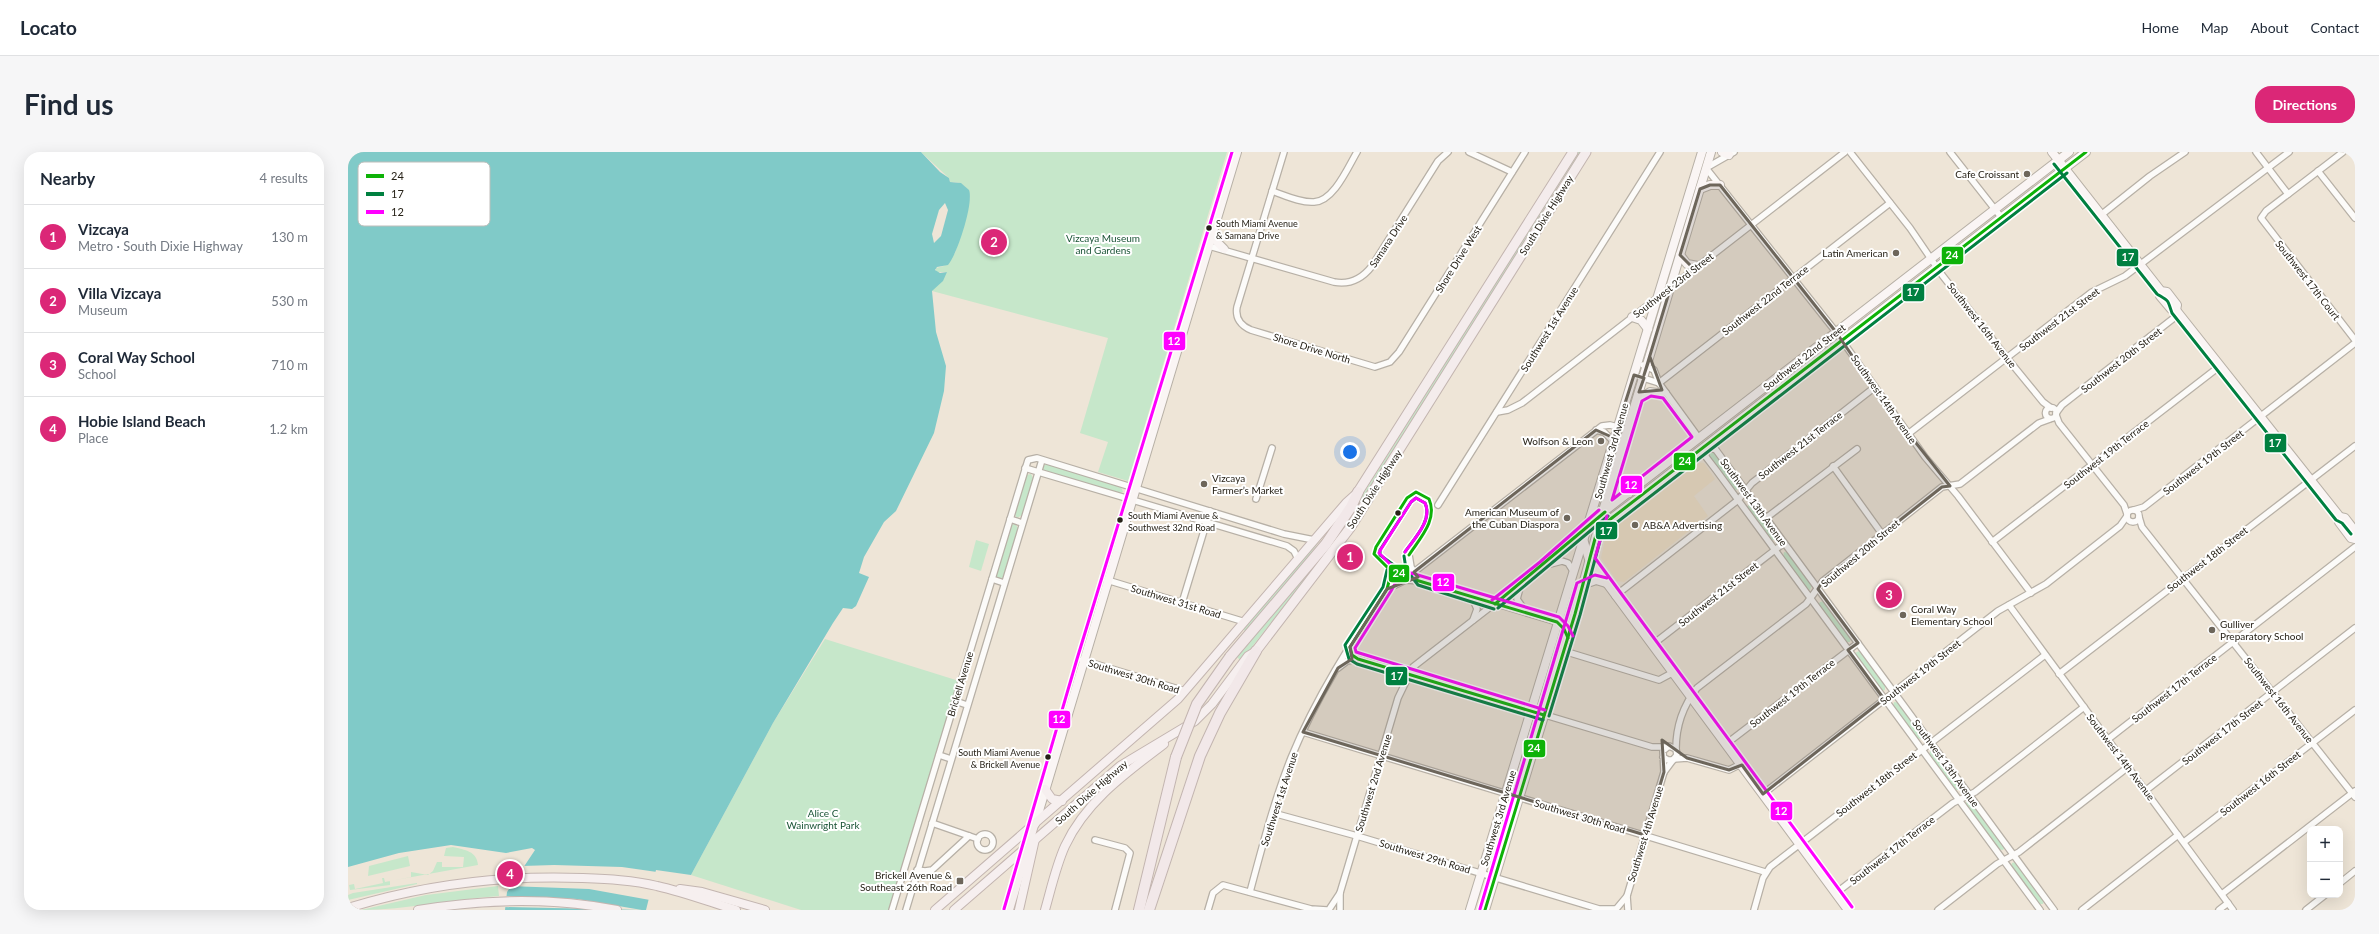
<!DOCTYPE html>
<meta charset="utf-8">
<style>
:root{--surface:#fff;--page:#f6f6f7;--text:#1f2937;--muted:#747a83;--line:#e0e1e3;--accent:#db2777}
body{margin:0;font-family:Lato,sans-serif;background:var(--page);color:var(--text)}
.controls{position:absolute;right:12px;bottom:12px;display:grid;overflow:hidden;border-radius:8px;box-shadow:0 4px 16px #0002}
.controls button{width:36px;height:36px;display:grid;place-items:center;padding:0;border:0;border-bottom:1px solid var(--line);background:var(--surface);color:var(--text);font:20px sans-serif}
.you{position:absolute;left:1002px;top:300px;width:14px;height:14px;margin:-10px;border:3px solid #fff;border-radius:50%;background:#1a73e8;box-shadow:0 0 0 6px #1a73e833}
.badge{display:grid;place-items:center;width:26px;height:26px;border-radius:50%;background:var(--accent);color:#fff;font-size:13px;font-weight:700}
.pin{position:absolute;translate:-50% -50%;border:2px solid #fff;box-shadow:0 1px 4px #0006}
.list{margin:0;padding:0;list-style:none}
h2{display:flex;justify-content:space-between;align-items:center;height:52px;margin:0;padding:0 16px;font-size:17px}
h2 small{font-size:13px;font-weight:400;color:var(--muted)}
.list li{display:grid;grid-template-columns:26px 1fr auto;gap:12px;align-items:center;box-sizing:border-box;height:64px;padding:0 16px;border-top:1px solid var(--line)}
.list b{display:block;font-size:15px;white-space:nowrap}
.list p{margin:0;font-size:13px;white-space:nowrap;color:var(--muted)}
.list em{font-size:13px;font-style:normal;color:var(--muted)}
.map{position:relative;flex:none;width:2007px;height:758px;overflow:hidden;border-radius:16px}
header{display:flex;align-items:center;gap:24px;box-sizing:border-box;height:56px;padding:0 20px;background:var(--surface);border-bottom:1px solid var(--line)}
header strong{font-size:19px}
nav{display:flex;gap:22px;margin-inline-start:auto;font-size:14px}
.intro{display:flex;align-items:center;justify-content:space-between;box-sizing:border-box;height:96px;padding:0 24px}
h1{margin:0;font-size:28px}
.button{padding:10px 18px;border-radius:16px;background:var(--accent);color:#fff;font-size:14px;font-weight:700}
main{display:flex;gap:24px;padding:0 24px}
aside{flex:1;background:var(--surface);border-radius:16px;box-shadow:0 4px 16px #0002}
.map>svg:first-child{display:block}
</style>
<header>
<strong>Locato</strong>
<nav><a>Home</a><a>Map</a><a>About</a><a>Contact</a></nav>
</header>
<div class="intro"><h1>Find us</h1><a class="button">Directions</a></div>
<main>
<aside>
<h2>Nearby<small>4 results</small></h2>
<ul class="list">
<li><span class="badge">1</span><div><b>Vizcaya</b><p>Metro · South Dixie Highway</p></div><em>130 m</em></li>
<li><span class="badge">2</span><div><b>Villa Vizcaya</b><p>Museum</p></div><em>530 m</em></li>
<li><span class="badge">3</span><div><b>Coral Way School</b><p>School</p></div><em>710 m</em></li>
<li><span class="badge">4</span><div><b>Hobie Island Beach</b><p>Place</p></div><em>1.2 km</em></li>
</ul>
</aside>
<div class="map">
<svg width="2007" height="758" viewBox="0 0 2007 758">
<rect width="100%" height="100%" fill="#eee5d7"/>
<polygon fill="#f0e2c9" points="1347,310 1356,311 1367,327 1346,344 1360,364 1276,430 1269,429 1253,406 1259,379"/>
<g fill="#c6e7ca">
<path d="M573 0H879L780 329 750 320 760 290 732 281 760 186 584 139 599 120H588V116L596 114 607 101 622 45C619 32 612 30 602 30L601 26Z"/>
<polygon points="1230,0 1233,0 998,374 893,509 889,505 1001,365"/>
<polygon points="1360,298 1365,299 1390,333 1389,338 1384,337 1360,302"/>
<polygon points="698,312 773,335 775,340 771,341 696,318 694,316"/>
<polygon points="683,322 685,326 674,363 669,366 666,361 678,323"/>
<polygon points="1404,351 1428,383 1427,388 1422,388 1397,356"/>
<polygon points="667,372 670,376 655,425 652,427 649,426 648,423 663,373"/>
<polygon points="973,387 960,405 897,479 895,477"/>
<polygon points="628,388 641,392 633,419 621,415"/>
<polygon points="1436,400 1441,401 1464,433 1462,438 1459,438 1435,406"/>
<polygon points="1476,449 1503,485 1502,490 1497,490 1470,453 1472,450"/>
<polygon points="477,487 611,529 541,758 453,758 343,723 425,571"/>
<polygon points="1511,499 1537,532 1537,538 1534,539 1508,504 1507,501"/>
<polygon points="1546,550 1552,551 1574,582 1573,587 1568,586 1545,555"/>
<polygon points="1585,598 1612,634 1610,638 1606,638 1581,604 1582,599"/>
<polygon points="1619,649 1624,649 1657,695 1655,698 1649,697 1617,654"/>
<path d="M105 695C117 698 129 699 130 713L42 729V733L2 738 1 733 6 732 7 737 35 731 34 726H36L37 730 63 725V720L80 723 85 719 89 710H94V715H115L116 705 96 704 98 696Z"/>
<polygon points="60,704 62,714 20,724 21,714"/>
<polygon points="1667,710 1696,747 1695,752 1690,752 1663,716 1664,711"/>
<polygon points="69,731 69,732 0,748 0,743 5,741"/>
<path d="M150 734 151 744C104 747 59 758 13 758L78 743Z"/>
</g>
<path fill="#80cac8" d="M0 0H573L592 20 601 26 602 30 613 31 621 38C626 51 609 103 600 113L589 115 587 118 592 121 599 120 595 129 584 139 588 180 598 214 596 239 586 281 548 359 536 370 516 405 511 421 521 425 508 454 504 457 495 456 485 471 425 571 343 723 308 718 298 758H157L159 740 187 698 184 696 158 701 103 693 51 701 0 715Z"/>
<g fill="#eee5d7">
<polygon points="597,51 600,58 593,84 586,91 584,82 591,58"/>
<polygon points="206,713 274,715 309,720 302,748 241,737 161,734 174,714"/>
<polygon points="155,744 229,747 294,758 155,755"/>
</g>
<g fill="none" stroke-linecap="round" stroke-linejoin="round">
<g stroke="#b7b0a6" stroke-width="8">
<g id="minor">
<path d="M936 0 889 155C887 166 893 174 903 178L1027 215 1042 210 1051 200 1177 0"/>
<polyline points="1121,0 1164,20"/>
<polyline points="1386,0 1358,16 1488,180 1577,305 1610,344 1683,441"/>
<polyline points="1502,0 1562,76 1594,123 1659,206 1695,250 1703,256"/>
<polyline points="1602,0 1653,65"/>
<polyline points="1908,0 1940,42"/>
<polyline points="1995,0 1918,59 1913,66 2007,188"/>
<polyline points="1970,19 2007,66"/>
<path d="M924 39C936 43 952 51 966 50 986 49 1000 15 1009 0"/>
<polyline points="1753,63 1802,24 1837,0"/>
<path d="M861 94 986 130C1002 133 1014 127 1024 114L1090 9 1100 0"/>
<polyline points="1295,213 1306,218 1311,231 1351,286"/>
<polyline points="1292,225 1311,231"/>
<polyline points="1311,231 1542,51"/>
<polyline points="1290,246 1302,239 1318,241"/>
<circle cx="1703" cy="261" r="5.5"/>
<polyline points="1149,260 1160,258 1174,251 1497,0"/>
<polyline points="1708,261 1714,253 1831,162"/>
<polyline points="1708,263 1711,271 1776,353 1779,362"/>
<polyline points="1248,278 1256,280 1265,289"/>
<polyline points="1560,282 1744,140 1777,124 1941,0"/>
<polyline points="1485,314 1534,382"/>
<polyline points="677,316 939,394 946,399 950,407"/>
<polyline points="908,347 924,296"/>
<polyline points="1090,353 1312,0"/>
<circle cx="1785" cy="364" r="6"/>
<polyline points="1786,358 1796,355 2007,191"/>
<polyline points="1791,365 1794,375 2007,645"/>
<polyline points="1418,366 1509,297"/>
<polyline points="662,367 674,371"/>
<polyline points="1644,390 1872,214"/>
<polyline points="1061,403 1063,415 1073,429"/>
<polyline points="1195,414 1214,409 1220,411 1225,419"/>
<polyline points="1066,420 1254,274 1262,273 1280,278"/>
<polyline points="644,427 656,431"/>
<polyline points="759,428 897,470"/>
<polyline points="1173,432 1169,447 1178,460"/>
<polyline points="1039,437 1058,428 1073,429 1209,470"/>
<polyline points="1267,444 1390,348 1404,331 1527,235"/>
<polyline points="1124,445 1129,457 1125,468"/>
<polyline points="834,451 862,359"/>
<polyline points="1661,453 1885,758"/>
<polyline points="1304,493 1436,391"/>
<polyline points="1002,495 1004,503 1010,507 1304,595 1318,595"/>
<polyline points="1216,499 1311,528 1324,521"/>
<polyline points="734,508 837,539"/>
<polyline points="990,516 999,509 1010,507"/>
<polyline points="1711,522 2007,294"/>
<polyline points="607,549 619,553"/>
<polyline points="955,580 1417,720"/>
<polyline points="1759,588 2007,395"/>
<polyline points="1378,592 1510,491"/>
<path d="M1328 597C1328 574 1334 555 1349 536L1458 452 1475 429 1594 335 1612 332 1691 271 1702 267"/>
<polyline points="591,603 603,607"/>
<polyline points="1315,605 1320,608 1325,608 1329,603 1328,597 1321,594 1315,599 1316,620"/>
<polyline points="1326,607 1339,606 1381,618 1393,612"/>
<polyline points="1797,639 2007,476"/>
<polyline points="1415,642 1650,459 1698,432 1772,374 1779,364"/>
<polyline points="925,661 1009,684 1251,757 1268,757"/>
<polyline points="584,671 630,687"/>
<circle cx="637" cy="690" r="8"/>
<polyline points="747,688 777,696 782,701 767,758"/>
<polyline points="1836,690 2007,558"/>
<polyline points="569,718 577,719 584,718 621,684"/>
<polyline points="1992,731 2007,719"/>
<path d="M902 740C914 695 926 649 943 606 968 545 1003 491 1039 437L1043 428 1044 418"/>
<polyline points="1488,741 1605,651 1627,640 1736,555"/>
<polyline points="1874,742 2007,639"/>
<polyline points="982,756 992,741"/>
<polyline points="1269,756 1279,744"/>
<polyline points="544,758 680,308 689,306 936,382 966,388"/>
<polyline points="558,758 694,308"/>
<polyline points="860,758 865,741 875,733 963,757 979,758"/>
<polyline points="992,758 992,741 1050,546 1065,515 1195,414 1205,403 1240,374"/>
<polyline points="1280,758 1279,744 1316,620 1325,608"/>
<polyline points="1406,758 1415,726 1422,715 1697,503"/>
<polyline points="1590,758 1649,712 1671,700 1780,615"/>
<polyline points="1692,758 1368,318 1358,305 1357,294 1368,298 1706,758"/>
<polyline points="1734,758 1830,683"/>
<polyline points="1871,758 1880,751"/>
<polyline points="1958,758 1977,743"/>
</g>
</g>
<g stroke="#b7b0a6" stroke-width="10">
<g id="secondary">
<polyline points="1374,0 1381,3"/>
<polyline points="1704,0 1813,139 1819,140 1829,153 1828,158"/>
<polyline points="1352,37 1362,33 1372,33"/>
<polyline points="864,85 876,97"/>
<polyline points="1332,103 1339,112 1350,114"/>
<polyline points="1813,139 1812,144 1823,157 1828,158 1992,365 1991,370 2003,386 2007,387"/>
<polyline points="1284,165 1293,168 1300,177"/>
<polyline points="1265,327 1270,336 1281,341"/>
<polyline points="1254,361 1721,0"/>
<polyline points="1992,365 1997,366 2007,379"/>
<polyline points="1250,381 1260,369 1284,351 1738,0"/>
<polyline points="1235,387 1241,407 1500,758"/>
<polyline points="1234,433 1248,428 1258,431"/>
<polyline points="687,672 889,0"/>
<polyline points="1122,758 1354,0"/>
<polyline points="1137,758 1227,462 1254,362 1363,0"/>
</g>
</g>
<g stroke="#c3b5b0" stroke-width="10">
<g id="primary">
<polyline points="697,637 704,647 714,649"/>
<polyline points="332,737 354,740 417,758"/>
<path d="M0 756C75 733 155 723 234 726 259 727 285 728 309 734 336 740 362 750 388 758"/>
<path d="M70 758C136 747 203 745 269 758"/>
<polyline points="587,758 830,547 998,351 1008,342"/>
<polyline points="606,758 772,614 847,569 864,552 900,504 905,501"/>
<polyline points="661,758 686,673"/>
<polyline points="671,758 687,687"/>
<path d="M697 758C703 737 708 714 717 694 738 649 778 621 816 592"/>
</g>
</g>
<g stroke="#c3b5b0" stroke-width="11">
<g id="trunk">
<polyline points="1010,340 1225,0"/>
<polyline points="908,499 1002,376 1238,0"/>
</g>
</g>
<g stroke="#c3b5b0" stroke-width="12">
<g id="motorway">
<polyline points="882,505 978,392 1003,355 1010,340"/>
<polyline points="791,758 828,605"/>
<polyline points="801,758 852,604 872,561 908,499"/>
</g>
</g>
<use href="#minor" stroke="#fcfbf9" stroke-width="5.5"/>
<use href="#secondary" stroke="#faf5f4" stroke-width="8"/>
<use href="#primary" stroke="#f6efef" stroke-width="8"/>
<use href="#trunk" stroke="#f4ecec" stroke-width="9"/>
<use href="#motorway" stroke="#f2e8e9" stroke-width="10"/>
<g stroke="#c3b5b0" stroke-width="12" stroke-linecap="butt">
<polyline id="motorway-bridge" points="828,605 849,552 882,505"/>
</g>
<use href="#motorway-bridge" stroke="#f2e8e9" stroke-width="10"/>
<g stroke="#fff" stroke-width="6">
<g id="bus-1">
<path d="M1061 403C1072 386 1090 368 1081 347L1068 340 1059 346 1028 395 1026 402 1040 416 1061 426 1209 470 1216 477 1220 486"/>
<polyline points="1044,418 1039,437 1002,495 1004,503 1010,507 1196,563"/>
<polyline points="1147,452 1257,360"/>
<polyline points="1137,758 1227,462 1248,383 1260,369 1738,0"/>
</g>
</g>
<g stroke="#fff" stroke-width="6">
<g id="bus-2">
<path d="M1706 12 1809 142C1822 150 1819 147 1824 161L1988 368 1994 371 2003 382"/>
<polyline points="1056,404 1058,417 1070,433 1146,457"/>
<path d="M1047 414 1032 403V398L1063 350 1068 346 1077 351C1085 368 1066 387 1057 400"/>
<polyline points="1039,418 1035,435 997,493 1001,507 1009,512 1195,568"/>
<polyline points="1150,456 1260,364"/>
<polyline points="1201,564 1232,463 1253,385 1259,378 1719,21"/>
</g>
</g>
<g stroke="#fff" stroke-width="6">
<g id="bus-3">
<polygon points="1303,244 1315,246 1344,285 1264,348 1294,249"/>
<polyline points="1259,364 1247,406 1504,755"/>
<path d="M1057 400C1066 387 1085 368 1077 351L1068 346 1063 350 1033 397 1031 401 1042 412 1063 421 1211 465 1220 474 1225 484"/>
<polyline points="1049,418 1048,430 1043,439 1007,496 1008,500 1197,558"/>
<polyline points="1144,448 1192,410 1251,358"/>
<polyline points="656,757 729,507 884,0"/>
<polyline points="1132,757 1229,431 1247,423 1259,426"/>
</g>
</g>
<use href="#bus-1" stroke="#0eb208" stroke-width="3"/>
<use href="#bus-2" stroke="#008040" stroke-width="3"/>
<use href="#bus-3" stroke="#f0f" stroke-width="3"/>
</g>
<path fill="#6d665b" fill-opacity="0.2" stroke="#6d665b" stroke-width="3" stroke-linejoin="round" d="M1362 33H1372L1488 180 1535 249 1602 334 1594 335 1475 429 1470 437 1510 491 1500 498 1536 547 1415 642 1394 613 1381 618 1339 606 1314 588 1316 620 1297 683 955 580 990 516 1004 507 1002 495 1039 437 1070 425 1066 420 1248 278 1266 286 1286 223 1296 226 1291 240 1314 238 1302 205 1296 223 1323 134 1346 117 1332 103 1352 37Z"/>
<g fill="#6d665b" stroke="#fff" stroke-width="1.5">
<circle cx="1679" cy="22" r="4"/>
<circle cx="1548" cy="101" r="4"/>
<circle cx="1253" cy="289" r="4"/>
<circle cx="856" cy="332" r="4"/>
<circle cx="1219" cy="366" r="4"/>
<circle cx="1287" cy="373" r="4"/>
<circle cx="1555" cy="463" r="4"/>
<circle cx="1864" cy="478" r="4"/>
<rect x="608" y="725" width="8" height="8" rx="2"/>
</g>
<g fill="#272218" stroke="#fff" stroke-width="1.5">
<circle cx="861" cy="76" r="3.5"/>
<circle cx="1050" cy="361" r="3.5"/>
<circle cx="772" cy="368" r="3.5"/>
<circle cx="700" cy="605" r="3.5"/>
</g>
<g text-anchor="middle" stroke-width="4" stroke-linejoin="round" paint-order="stroke">
<g font-size="9" fill="#272218" stroke="#fff" text-anchor="start">
<text x="868" y="75">South Miami Avenue<tspan x="868" dy="12">&amp; Samana Drive</tspan></text>
<text x="780" y="367">South Miami Avenue &amp;<tspan x="780" dy="12">Southwest 32nd Road</tspan></text>
<text x="692" y="604" text-anchor="end">South Miami Avenue<tspan x="692" dy="12">&amp; Brickell Avenue</tspan></text>
</g>
<g font-size="10" fill="#272218" stroke="#fff" text-anchor="end">
<text x="1671" y="26">Cafe Croissant</text>
<text x="1540" y="105">Latin American</text>
<text x="1245" y="293">Wolfson &amp; Leon</text>
<text x="864" y="330" text-anchor="start">Vizcaya<tspan x="864" dy="12">Farmer’s Market</tspan></text>
<text x="1211" y="364">American Museum of<tspan x="1211" dy="12">the Cuban Diaspora</tspan></text>
<text x="1295" y="377" text-anchor="start">AB&amp;A Advertising</text>
<text x="1563" y="461" text-anchor="start">Coral Way<tspan x="1563" dy="12">Elementary School</tspan></text>
<text x="1872" y="476" text-anchor="start">Gulliver<tspan x="1872" dy="12">Preparatory School</tspan></text>
<text x="604" y="727">Brickell Avenue &amp;<tspan x="604" dy="12">Southeast 26th Road</tspan></text>
</g>
<g font-size="10" fill="#272218" stroke="#fff">
<text transform="translate(1198 63) rotate(-58)" y="4">South Dixie Highway</text>
<text transform="translate(1040 89) rotate(-57)" y="4">Samana Drive</text>
<text transform="translate(1110 107) rotate(-58)" y="4">Shore Drive West</text>
<text transform="translate(1960 128) rotate(52)" y="4">Southwest 17th Court</text>
<text transform="translate(1325 133) rotate(-38)" y="4">Southwest 23rd Street</text>
<text transform="translate(1417 148) rotate(-38)" y="4">Southwest 22nd Terrace</text>
<text transform="translate(1711 167) rotate(-37)" y="4">Southwest 21st Street</text>
<text transform="translate(1634 173) rotate(52)" y="4">Southwest 16th Avenue</text>
<text transform="translate(1201 177) rotate(-58)" y="4">Southwest 1st Avenue</text>
<text transform="translate(964 196) rotate(17)" y="4">Shore Drive North</text>
<text transform="translate(1456 205) rotate(-38)" y="4">Southwest 22nd Street</text>
<text transform="translate(1773 208) rotate(-38)" y="4">Southwest 20th Street</text>
<text transform="translate(1536 247) rotate(55)" y="4">Southwest 14th Avenue</text>
<text transform="translate(1452 293) rotate(-38)" y="4">Southwest 21st Terrace</text>
<text transform="translate(1263 299) rotate(-74)" y="4">Southwest 3rd Avenue</text>
<text transform="translate(1758 302) rotate(-38)" y="4">Southwest 19th Terrace</text>
<text transform="translate(1855 310) rotate(-38)" y="4">Southwest 19th Street</text>
<text transform="translate(1026 337) rotate(-57)" y="4">South Dixie Highway</text>
<text transform="translate(1406 350) rotate(54)" y="4">Southwest 13th Avenue</text>
<text transform="translate(1512 401) rotate(-40)" y="4">Southwest 20th Street</text>
<text transform="translate(1859 407) rotate(-38)" y="4">Southwest 18th Street</text>
<text transform="translate(1370 442) rotate(-38)" y="4">Southwest 21st Street</text>
<text transform="translate(828 449) rotate(17)" y="4">Southwest 31st Road</text>
<text transform="translate(1572 520) rotate(-38)" y="4">Southwest 19th Street</text>
<text transform="translate(786 524) rotate(17)" y="4">Southwest 30th Road</text>
<text transform="translate(612 532) rotate(-73)" y="4">Brickell Avenue</text>
<text transform="translate(1826 536) rotate(-38)" y="4">Southwest 17th Terrace</text>
<text transform="translate(1444 541) rotate(-38)" y="4">Southwest 19th Terrace</text>
<text transform="translate(1931 548) rotate(52)" y="4">Southwest 16th Avenue</text>
<text transform="translate(1874 580) rotate(-38)" y="4">Southwest 17th Street</text>
<text transform="translate(1773 605) rotate(53)" y="4">Southwest 14th Avenue</text>
<text transform="translate(1598 611) rotate(54)" y="4">Southwest 13th Avenue</text>
<text transform="translate(1025 631) rotate(-73)" y="4">Southwest 2nd Avenue</text>
<text transform="translate(1912 631) rotate(-38)" y="4">Southwest 16th Street</text>
<text transform="translate(1528 632) rotate(-38)" y="4">Southwest 18th Street</text>
<text transform="translate(743 640) rotate(-41)" y="4">South Dixie Highway</text>
<text transform="translate(931 647) rotate(-72)" y="4">Southwest 1st Avenue</text>
<text transform="translate(1232 664) rotate(17)" y="4">Southwest 30th Road</text>
<text transform="translate(1150 666) rotate(-73)" y="4">Southwest 3rd Avenue</text>
<text transform="translate(1297 682) rotate(-73)" y="4">Southwest 4th Avenue</text>
<text transform="translate(1544 698) rotate(-38)" y="4">Southwest 17th Terrace</text>
<text transform="translate(1077 704) rotate(17)" y="4">Southwest 29th Road</text>
</g>
<g font-size="10" fill="#195335" stroke="#fff">
<text x="755" y="90">Vizcaya Museum<tspan x="755" dy="12">and Gardens</tspan></text>
<text x="475" y="665">Alice C<tspan x="475" dy="12">Wainwright Park</tspan></text>
</g>
</g>
<rect x="10" y="10" width="132" height="64" rx="6" fill="#fff" stroke="#bebdba" stroke-width="1"/>
<rect x="18" y="22" width="18" height="4" fill="#0eb208"/>
<rect x="18" y="40" width="18" height="4" fill="#008040"/>
<rect x="18" y="58" width="18" height="4" fill="#f0f"/>
<g font-size="11" fill="#272218">
<text x="43" y="28">24</text>
<text x="43" y="46">17</text>
<text x="43" y="64">12</text>
</g>
<g stroke="#fff" stroke-width="1.5">
<rect x="1593" y="94" width="23" height="19" rx="4" fill="#0eb208"/>
<rect x="1768" y="96" width="23" height="19" rx="4" fill="#008040"/>
<rect x="1554" y="131" width="23" height="19" rx="4" fill="#008040"/>
<rect x="815" y="179" width="23" height="20" rx="4" fill="#f0f"/>
<rect x="1916" y="281" width="23" height="20" rx="4" fill="#008040"/>
<rect x="1325" y="300" width="23" height="19" rx="4" fill="#0eb208"/>
<rect x="1272" y="323" width="23" height="19" rx="4" fill="#f0f"/>
<rect x="1247" y="369" width="23" height="19" rx="4" fill="#008040"/>
<rect x="1040" y="412" width="22" height="19" rx="4" fill="#0eb208"/>
<rect x="1084" y="421" width="23" height="19" rx="4" fill="#f0f"/>
<rect x="1037" y="514" width="23" height="20" rx="4" fill="#008040"/>
<rect x="700" y="558" width="23" height="19" rx="4" fill="#f0f"/>
<rect x="1175" y="587" width="23" height="19" rx="4" fill="#0eb208"/>
<rect x="1422" y="649" width="23" height="20" rx="4" fill="#f0f"/>
</g>
<g font-size="11" text-anchor="middle" font-weight="bold" fill="#fff">
<text x="1604" y="107">24</text>
<text x="1780" y="109">17</text>
<text x="1565" y="144">17</text>
<text x="826" y="193">12</text>
<text x="1927" y="295">17</text>
<text x="1337" y="313">24</text>
<text x="1283" y="337">12</text>
<text x="1258" y="383">17</text>
<text x="1051" y="425">24</text>
<text x="1095" y="434">12</text>
<text x="1049" y="528">17</text>
<text x="711" y="571">12</text>
<text x="1186" y="600">24</text>
<text x="1433" y="663">12</text>
</g>
</svg>
<div class="controls">
<button>+</button>
<button>−</button>
</div>
<div class="you"></div>
<div class="pin badge" style="left:1002px;top:405px">1</div>
<div class="pin badge" style="left:646px;top:90px">2</div>
<div class="pin badge" style="left:1541px;top:443px">3</div>
<div class="pin badge" style="left:162px;top:722px">4</div>
</div>
</main>
